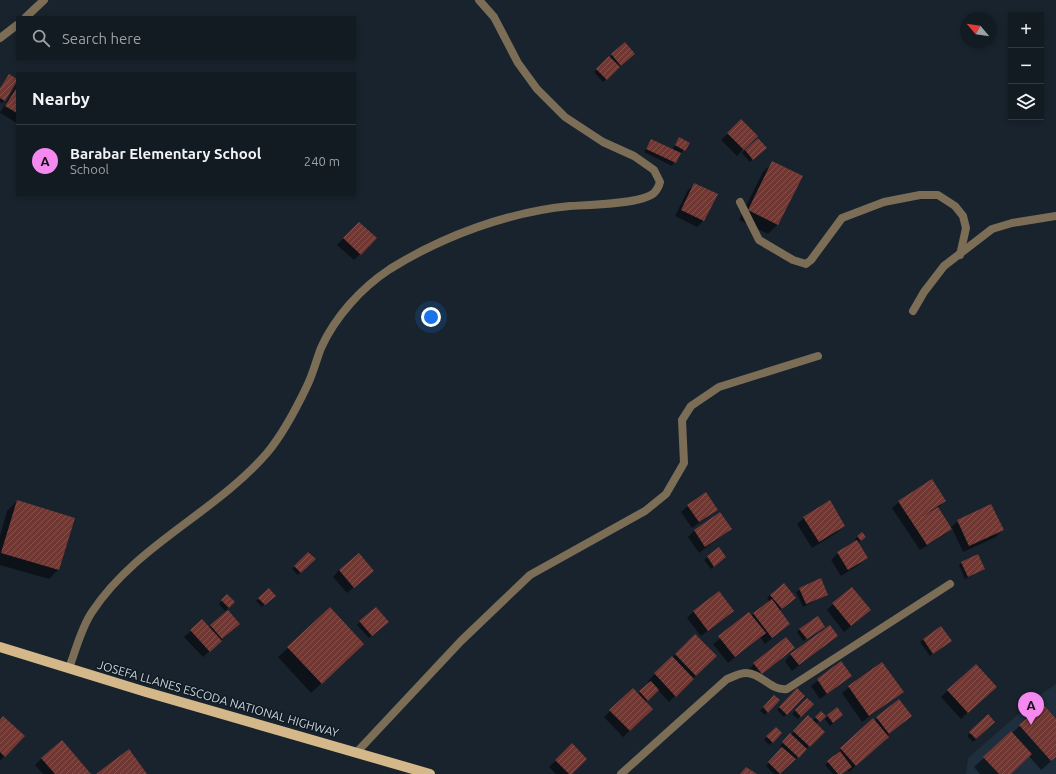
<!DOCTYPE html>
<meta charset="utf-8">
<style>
:root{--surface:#121a22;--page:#1b232a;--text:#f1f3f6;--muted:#9ca1a5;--line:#313840;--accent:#f589ef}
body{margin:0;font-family:Ubuntu,sans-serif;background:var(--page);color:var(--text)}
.controls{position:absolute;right:12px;top:12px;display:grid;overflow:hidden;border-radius:0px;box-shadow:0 2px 6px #0003}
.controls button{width:36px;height:36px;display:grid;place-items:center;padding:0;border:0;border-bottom:1px solid var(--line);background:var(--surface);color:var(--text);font:20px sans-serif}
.compass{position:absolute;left:960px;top:12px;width:36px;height:36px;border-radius:50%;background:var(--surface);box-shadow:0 2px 6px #0003;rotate:299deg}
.you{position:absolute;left:431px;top:317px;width:14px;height:14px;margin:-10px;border:3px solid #fff;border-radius:50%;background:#1a73e8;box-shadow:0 0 0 6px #1a73e833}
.badge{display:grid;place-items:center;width:26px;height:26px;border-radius:50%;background:var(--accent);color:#111;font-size:13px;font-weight:700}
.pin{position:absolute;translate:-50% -33px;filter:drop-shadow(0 1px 2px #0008)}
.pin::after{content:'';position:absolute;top:21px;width:14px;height:12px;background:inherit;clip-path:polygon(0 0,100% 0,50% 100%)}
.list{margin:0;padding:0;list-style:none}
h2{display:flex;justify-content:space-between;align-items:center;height:52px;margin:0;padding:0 16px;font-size:17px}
h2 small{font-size:13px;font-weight:400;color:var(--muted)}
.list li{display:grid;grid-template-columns:26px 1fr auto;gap:12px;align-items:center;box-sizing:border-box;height:72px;padding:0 16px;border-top:1px solid var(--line)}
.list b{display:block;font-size:15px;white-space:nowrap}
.list p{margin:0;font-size:13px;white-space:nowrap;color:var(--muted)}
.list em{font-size:13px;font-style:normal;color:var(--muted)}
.icon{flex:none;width:22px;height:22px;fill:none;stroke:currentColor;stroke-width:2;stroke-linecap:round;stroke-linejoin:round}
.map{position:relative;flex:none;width:1056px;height:774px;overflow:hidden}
.search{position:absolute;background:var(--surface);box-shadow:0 2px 6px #0003;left:16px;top:16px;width:340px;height:44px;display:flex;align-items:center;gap:10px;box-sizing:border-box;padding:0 14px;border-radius:0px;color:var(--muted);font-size:15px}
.panel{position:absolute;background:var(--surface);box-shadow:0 2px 6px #0003;left:16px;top:72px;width:340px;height:124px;border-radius:0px}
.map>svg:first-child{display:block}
</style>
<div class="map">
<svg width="1056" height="774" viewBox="0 0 1056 774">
<defs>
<pattern id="building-hatch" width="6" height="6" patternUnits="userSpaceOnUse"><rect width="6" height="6" fill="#713733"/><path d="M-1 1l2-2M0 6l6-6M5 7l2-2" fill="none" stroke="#845350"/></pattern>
</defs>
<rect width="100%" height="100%" fill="#18232d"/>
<polygon fill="#1e2e3c" points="1056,684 1056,774 966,774 968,758 1044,692"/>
<g fill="#0007">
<polygon points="612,55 631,57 603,82 594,72"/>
<polygon points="9,75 5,100 2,103 0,102 0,88"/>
<polygon points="17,84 17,123 0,113"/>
<polygon points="741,121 756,136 737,156 721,140"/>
<polygon points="679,139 684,150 681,153 680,152 672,166 644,152 651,140 672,150"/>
<polygon points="745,150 763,151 750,162 742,153"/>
<polygon points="773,162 777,225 768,234 739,220 763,172"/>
<polygon points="695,184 716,195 703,221 697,227 675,216 688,190"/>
<polygon points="352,229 360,254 354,260 337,245"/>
<polygon points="17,501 58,570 49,579 0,565 0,536 7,511"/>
<polygon points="945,501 938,508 950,528 958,521 1002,530 996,537 963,552 952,528 944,535 920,550 892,508 899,502"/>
<polygon points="688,506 717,509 692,528 681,512"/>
<polygon points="804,518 844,526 838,532 812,548 797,524"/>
<polygon points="731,529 699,553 688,537 694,531"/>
<polygon points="858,536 862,540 858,543 866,558 860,564 841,576 831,560 838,553 857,541 855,539"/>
<polygon points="719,548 722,560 711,569 704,560"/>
<polygon points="308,553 314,559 298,575 292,569"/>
<polygon points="962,562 983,569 965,579 959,565"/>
<polygon points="339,570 366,577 347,593 333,577"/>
<polygon points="820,579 827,594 803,607 796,592"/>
<polygon points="227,595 234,602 225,611 219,604"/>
<polygon points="274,595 262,607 256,601 259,599"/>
<polygon points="770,595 791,601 779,611 789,624 765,644 760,637 728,663 713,644 770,602 767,598"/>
<polygon points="833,604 870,610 844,632 827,610"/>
<polygon points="228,611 236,627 203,657 184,637 202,621 209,628"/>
<polygon points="694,611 733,611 701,636 687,618"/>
<polygon points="360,622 384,624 369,638 357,625"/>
<polygon points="941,627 951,641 930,656 920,642"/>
<polygon points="800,629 821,629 803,641 797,632"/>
<polygon points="695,635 716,656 669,702 658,690 645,702 646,716 623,737 604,717 610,711 638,694 650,683 648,681"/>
<polygon points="836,636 792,671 785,661 791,654"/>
<polygon points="288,648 353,654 311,693 278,657"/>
<polygon points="787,654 755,679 748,670 754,664"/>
<polygon points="841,663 850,676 820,699 811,686"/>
<polygon points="882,663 902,692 862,722 842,693"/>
<polygon points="797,690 804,696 784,717 777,710"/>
<polygon points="948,690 989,693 961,719 941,697"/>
<polygon points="774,696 778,700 765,715 760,711"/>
<polygon points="807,699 812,704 798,719 792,714"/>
<polygon points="899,701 904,722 887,736 881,743 849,772 847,770 842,774 833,774 825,765 835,756 834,755 873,720 874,721"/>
<polygon points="1042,706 1056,721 1056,757 1041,770 1029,756 1010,774 980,774 974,767"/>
<polygon points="836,709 839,718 830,726 825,719"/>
<polygon points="821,713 824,716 816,724 823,732 781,774 774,774 766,766 782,748 780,746 808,717 812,721"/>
<polygon points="988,715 994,722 973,742 967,736"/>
<polygon points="0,721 23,736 0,761"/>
<polygon points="776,728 781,733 770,745 764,740"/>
<polygon points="572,745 571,774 556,774 549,767"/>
<polygon points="42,758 89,774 43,774 35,765"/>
</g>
<g fill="url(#building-hatch)">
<polygon points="625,42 635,54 621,66 611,54"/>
<polygon points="609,56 620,67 607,80 596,69"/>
<polygon points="9,74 17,79 17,81 5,101 0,98 0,88"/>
<polygon points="17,87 17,113 5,106"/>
<polygon points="741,119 758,136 744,150 727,133"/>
<polygon points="679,137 690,143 685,151 675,145"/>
<polygon points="758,138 767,148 753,160 745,150"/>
<polygon points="651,139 681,153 676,163 646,149"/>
<polygon points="772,161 803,176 778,225 748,210"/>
<polygon points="694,183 718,194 704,221 681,210"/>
<polygon points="359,222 377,238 361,255 343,238"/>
<polygon points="932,479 946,501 921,517 938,507 952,529 927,545 898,501"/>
<polygon points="706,492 718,510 699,522 687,505"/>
<polygon points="17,500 75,518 59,570 1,553"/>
<polygon points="830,500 845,526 819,542 803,517"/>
<polygon points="991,504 1004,530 969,546 957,520"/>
<polygon points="720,512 732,529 705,547 694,530"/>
<polygon points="862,532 866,537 861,541 857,536"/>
<polygon points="857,540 868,558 848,570 837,552"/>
<polygon points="719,547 726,557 714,567 707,556"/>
<polygon points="308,552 316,559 301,573 294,566"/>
<polygon points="359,553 374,571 354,588 339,570"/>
<polygon points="978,554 985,569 968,577 961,562"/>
<polygon points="821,578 828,595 806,604 799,588"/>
<polygon points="784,583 796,598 782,609 770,595"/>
<polygon points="852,587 871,610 851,626 832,603"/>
<polygon points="269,588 276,596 265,605 258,598"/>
<polygon points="719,591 734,611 708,631 693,611"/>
<polygon points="227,594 235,602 229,608 221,600"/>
<polygon points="772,599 790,624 772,638 753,613"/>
<polygon points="330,607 364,644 322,684 287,647"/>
<polygon points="376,607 389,622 372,636 359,621"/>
<polygon points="228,610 240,624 222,639 210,625"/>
<polygon points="749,612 766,633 735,657 718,636"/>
<polygon points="818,616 825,627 807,639 799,629"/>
<polygon points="202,619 222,641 210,652 190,630"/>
<polygon points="830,625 838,636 799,665 790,654"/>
<polygon points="941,626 952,641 933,654 923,639"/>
<polygon points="695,634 717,656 696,676 675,654"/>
<polygon points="786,637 795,648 762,674 753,663"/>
<polygon points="672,656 694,679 676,697 654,673"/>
<polygon points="841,661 852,676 827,694 817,679"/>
<polygon points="882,662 904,692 869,716 848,686"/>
<polygon points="976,664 997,687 968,713 947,690"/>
<polygon points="651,681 659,690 648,701 639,691"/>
<polygon points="633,688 653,709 630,731 609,710"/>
<polygon points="797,688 805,696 787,715 779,707"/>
<polygon points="774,695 780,700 768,713 763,707"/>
<polygon points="807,698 814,704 801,717 795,710"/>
<polygon points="899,699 912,716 889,734 876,717"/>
<polygon points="1043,704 1056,719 1056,757 1051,761 1019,725"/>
<polygon points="837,707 843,715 833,723 827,715"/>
<polygon points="821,711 826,716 820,722 815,717"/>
<polygon points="988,714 995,722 976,739 969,732"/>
<polygon points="808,715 825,732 810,747 793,731"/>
<polygon points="3,716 25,736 5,757 0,752 0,720"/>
<polygon points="873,718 889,737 856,766 840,748"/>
<polygon points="776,727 782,733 773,743 766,736"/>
<polygon points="1011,731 1032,754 1011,774 999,774 983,757"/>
<polygon points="790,733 807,749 799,758 782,742"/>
<polygon points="62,740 91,774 55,774 41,758"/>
<polygon points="572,743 587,759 572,774 569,774 555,760"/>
<polygon points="782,747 796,759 780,774 768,762"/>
<polygon points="129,749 147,774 96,774"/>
<polygon points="840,751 852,767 842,774 838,774 827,761"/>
<polygon points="746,767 757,774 740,774"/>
</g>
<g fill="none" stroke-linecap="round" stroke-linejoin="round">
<polyline stroke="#7b6d56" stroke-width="8" points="356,753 461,641 530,575 645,511 666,494 684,463 682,420 691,406 719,387 818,356"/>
<g stroke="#7b6d56" stroke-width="8">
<polyline points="26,17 44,0"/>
<polyline points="0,38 17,25"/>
<polyline points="740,202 759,240 793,260 806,264 811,260 842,218 884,202 920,195 938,195 955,206 963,216 966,228 960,255"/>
<polyline points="913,311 924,292 944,266 992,229 1012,223 1056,216"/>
<path d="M69 668C76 650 81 628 92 612 136 545 215 513 267 453 283 434 296 409 307 386 313 374 316 361 321 348 335 317 361 288 390 269 443 236 508 212 570 206 588 205 642 204 654 193 657 190 659 186 660 182L654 170 634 156 603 142 565 117 537 89 518 63 494 17 479 0"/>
<path d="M621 774 727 679C733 677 739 673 746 673 762 673 770 691 787 689L950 584"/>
</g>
<polyline stroke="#d5b889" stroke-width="10" points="0,647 146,692 430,774"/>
</g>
<g text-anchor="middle" stroke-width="3" stroke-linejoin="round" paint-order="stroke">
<g font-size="12" fill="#cbd2d9" stroke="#0f1a23">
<text transform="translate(218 699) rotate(16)" y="4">JOSEFA LLANES ESCODA NATIONAL HIGHWAY</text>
</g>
</g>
</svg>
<div class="controls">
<button>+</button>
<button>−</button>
<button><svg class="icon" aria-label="layers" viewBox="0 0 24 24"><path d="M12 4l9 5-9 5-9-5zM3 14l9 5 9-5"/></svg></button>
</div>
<svg class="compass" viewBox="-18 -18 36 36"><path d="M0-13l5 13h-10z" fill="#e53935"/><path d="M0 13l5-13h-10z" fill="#9ca1a5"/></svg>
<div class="you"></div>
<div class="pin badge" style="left:1031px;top:725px">A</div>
<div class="search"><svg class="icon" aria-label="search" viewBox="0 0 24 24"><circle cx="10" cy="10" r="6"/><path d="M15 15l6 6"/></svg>Search here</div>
<section class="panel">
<h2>Nearby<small></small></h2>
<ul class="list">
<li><span class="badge">A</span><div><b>Barabar Elementary School</b><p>School</p></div><em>240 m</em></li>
</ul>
</section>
</div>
